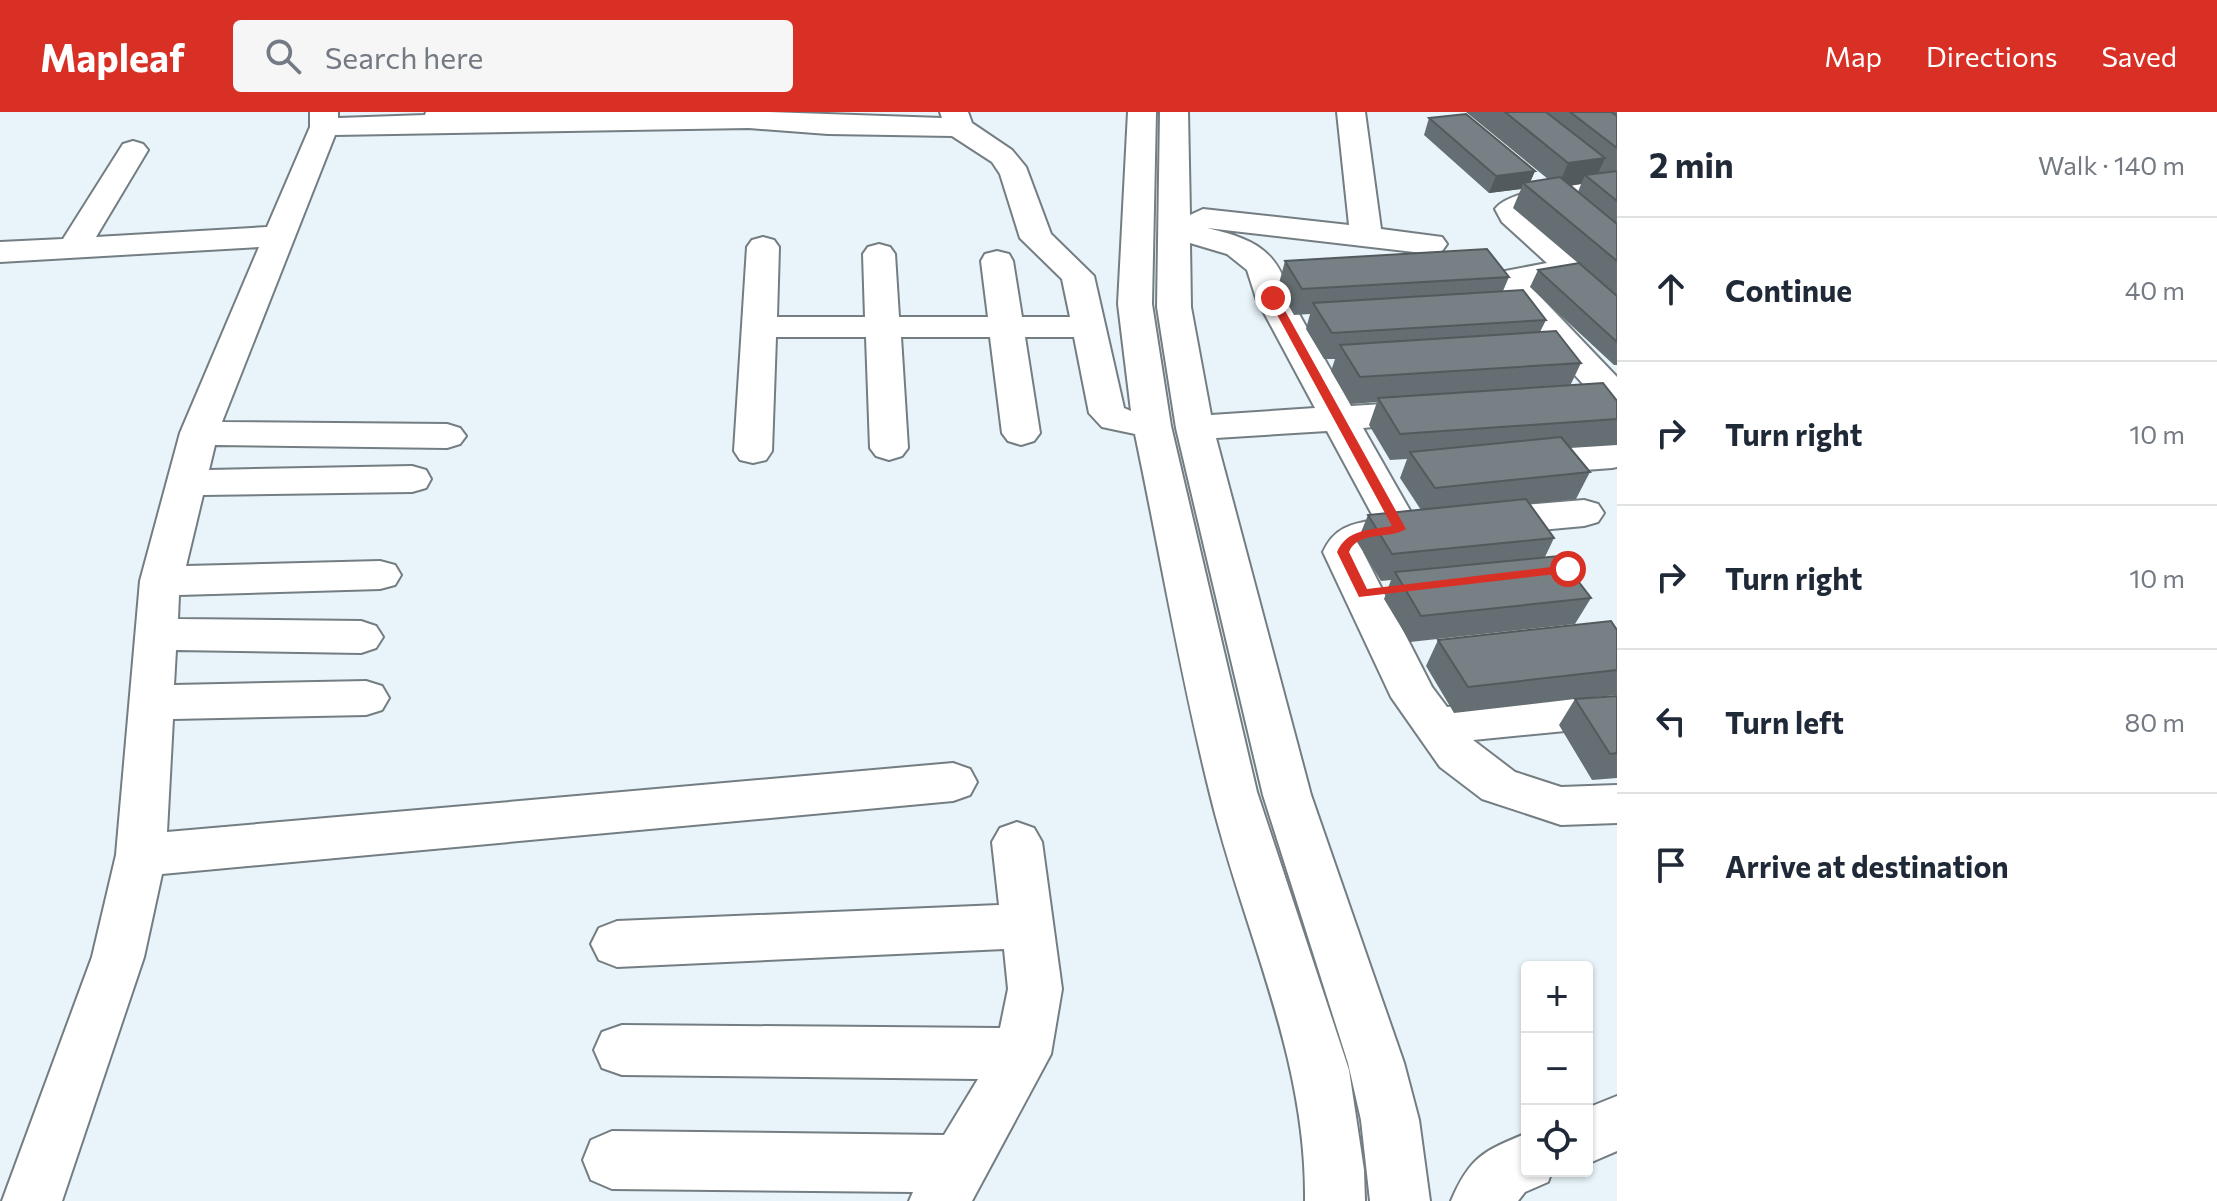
<!DOCTYPE html>
<meta charset="utf-8">
<style>
:root{--surface:#fff;--page:#f6f6f7;--text:#1f2937;--muted:#747a83;--line:#e0e1e3;--accent:#d93025}
body{margin:0;font-family:Commissioner,sans-serif;background:var(--page);color:var(--text)}
.controls{position:absolute;right:24px;bottom:24px;display:grid;overflow:hidden;border-radius:8px;box-shadow:0 2px 6px #0004}
.controls button{width:72px;height:72px;display:grid;place-items:center;padding:0;border:0;border-bottom:2px solid var(--line);background:var(--surface);color:var(--text);font:40px sans-serif}
.stop{position:absolute;width:24px;height:24px;margin:-18px;border:6px solid #d93025;border-radius:50%;background:#fff}
.stop.end{background:#d93025;border-color:#fff;box-shadow:0 2px 8px #0008}
.list{margin:0;padding:0;list-style:none}
h2{display:flex;justify-content:space-between;align-items:center;height:104px;margin:0;padding:0 32px;font-size:34px}
h2 small{font-size:26px;font-weight:400;color:var(--muted)}
.list li{display:grid;grid-template-columns:52px 1fr auto;gap:24px;align-items:center;box-sizing:border-box;height:144px;padding:0 32px;border-top:2px solid var(--line)}
.list b{display:block;font-size:30px;white-space:nowrap}
.list em{font-size:26px;font-style:normal;color:var(--muted)}
.icon{flex:none;width:44px;height:44px;fill:none;stroke:currentColor;stroke-width:2;stroke-linecap:round;stroke-linejoin:round}
.map{position:relative;flex:none;width:1617px;height:1089px;overflow:hidden}
header{display:flex;align-items:center;gap:48px;box-sizing:border-box;height:112px;padding:0 40px;background:var(--accent);color:#fff}
header strong{font-size:38px}
nav{display:flex;gap:44px;margin-inline-start:auto;font-size:28px}
.search{width:560px;height:72px;background:var(--page);display:flex;align-items:center;gap:20px;box-sizing:border-box;padding:0 28px;border-radius:8px;color:var(--muted);font-size:30px}
main{display:flex}
aside{flex:1;background:var(--surface)}
.map>svg:first-child{display:block}
</style>
<header>
<strong>Mapleaf</strong>
<div class="search"><svg class="icon" aria-label="search" viewBox="0 0 24 24"><circle cx="10" cy="10" r="6"/><path d="M15 15l6 6"/></svg>Search here</div>
<nav><a>Map</a><a>Directions</a><a>Saved</a></nav>
</header>
<main>
<div class="map">
<svg width="1617" height="1089" viewBox="0 0 1617 1089">
<rect width="100%" height="100%" fill="#e8f4f9"/>
<g fill="none" stroke-linecap="round" stroke-linejoin="round">
<g stroke="#737d82" stroke-width="4">
<g id="minor">
<path d="M310 0H338V6L425 3 426 0H769L942 6 940 0H968L972 11 1012 38 1026 55 1051 122 1094 164 1124 296 1131 299 1118 192 1128 0H1156L1152 192 1171 314 1257 680 1349 958 1364 1058 1365 1089H1305C1307 944 1242 816 1209 678 1180 561 1160 441 1135 322L1102 315 1089 301 1074 225H1025L1040 321 1034 329 1021 333 1008 329 1002 321 990 225H901L908 336 902 344 889 348 876 344 870 336 866 225H776L772 339 766 348 753 351 740 348 734 339 747 135 752 128 763 125 774 128 779 135 777 205H865L863 142 868 135 879 132 890 135 895 142 899 205H988L981 149 985 142 997 139 1009 142 1013 149 1022 205H1070L1062 167 1020 126 1000 62 992 50 952 24 828 22 749 16 335 23 222 310 447 312 460 316 466 324 460 332 447 336 215 333 209 358 412 354 426 358 431 367 426 376 412 380 203 383 186 454 380 449 395 453 401 463 395 473 380 477 179 483 178 507 361 509 376 514 383 525 376 536 361 541 176 538 174 573 366 569 382 574 389 586 382 598 366 603 173 607 167 720 953 651 970 657 977 670 970 683 953 689 162 762 144 845 62 1089H2L92 845 116 743 140 469 180 321 259 135 0 150V130L63 127 123 32 133 29 143 32 148 38 96 125 267 115 310 15Z"/>
<path d="M1160 0H1188L1190 103 1203 97 1349 113 1337 0H1365L1381 117 1442 125 1447 132 1442 139 1431 142 1207 116C1253 127 1278 137 1290 186L1351 294 1432 289 1445 292 1450 300 1445 308 1363 316 1412 402 1584 388 1598 392 1604 401 1598 410 1584 414 1400 431 1370 436 1363 440 1432 575 1447 595 1617 580V614L1473 628 1515 660 1561 675 1617 673V711L1561 713 1482 687 1440 655 1391 585 1323 440C1334 416 1350 412 1375 408L1327 319 1216 326 1311 683 1404 951 1419 1008 1430 1089H1370L1361 1008 1348 951 1263 683 1176 316 1157 195ZM1190 131 1227 142 1247 158 1256 186 1315 296 1211 303 1191 195Z"/>
<path d="M1617 67V85L1528 100 1617 179V207L1605 204 1566 168 1530 174 1617 265V298L1604 295 1502 183 1495 167 1500 160 1547 151 1502 110 1495 97C1511 75 1589 71 1617 67Z"/>
<polygon points="1612,332 1617,333 1617,355 1612,356 1519,363 1505,360 1500,351 1505,342 1519,339"/>
<polygon points="1017,710 1034,716 1042,730 1062,877 1051,942 972,1089 909,1089 913,1080 612,1077 591,1068 583,1048 591,1028 612,1019 944,1023 978,967 622,963 602,956 594,938 602,920 622,913 1000,916 1008,877 1004,837 617,855 599,848 591,832 599,816 617,809 999,793 992,730 1000,716"/>
</g>
</g>
<g stroke="#737d82" stroke-width="4">
<g id="major">
<polygon points="1617,984 1617,1039 1587,1052 1587,996"/>
<path d="M1527 1021V1059H1552L1548 1070 1525 1080 1518 1089H1451C1470 1044 1484 1039 1527 1021Z"/>
</g>
</g>
<use href="#minor" fill="#fff" fill-rule="evenodd"/>
<use href="#major" fill="#fff" fill-rule="evenodd"/>
</g>
<g fill="#656e72" fill-rule="evenodd">
<path d="M1466 0H1617V253H1614L1530 175 1538 158 1578 151 1513 96 1521 77 1489 81 1424 23 1429 6 1535 59 1530 70 1548 67ZM1581 72 1578 80 1570 74Z"/>
<polygon points="1285,149 1509,165 1503,179 1546,208 1540,220 1581,251 1570,274 1617,307 1617,333 1570,336 1590,360 1576,387 1529,392 1554,426 1545,445 1591,486 1575,512 1410,530 1384,487 1391,468 1381,469 1357,430 1368,403 1421,398 1400,366 1407,347 1390,348 1369,313 1377,290 1351,292 1331,259 1335,247 1324,247 1306,217 1310,202 1294,203 1278,175"/>
<polygon points="1617,518 1617,583 1585,586 1617,584 1617,666 1592,668 1559,613 1575,587 1454,601 1426,554 1438,528"/>
</g>
<g fill="#535a5d">
<polygon points="1605,46 1594,70 1585,63 1581,72 1558,75 1568,51"/>
<polygon points="1535,59 1528,75 1523,71 1521,77 1489,81 1496,64"/>
</g>
<g fill="#768085" stroke="#535a5d" stroke-width="2">
<polygon points="1505,0 1546,0 1605,46 1568,51"/>
<polygon points="1570,0 1611,0 1617,4 1617,36"/>
<polygon points="1466,2 1535,59 1496,64 1429,6"/>
<polygon points="1617,59 1617,89 1585,63"/>
<polygon points="1560,65 1617,112 1617,149 1523,71"/>
<polygon points="1487,137 1509,165 1302,177 1285,149"/>
<polygon points="1579,151 1617,184 1617,230 1538,158"/>
<polygon points="1523,178 1546,208 1332,221 1313,191"/>
<polygon points="1556,219 1581,251 1360,265 1340,233"/>
<polygon points="1603,271 1617,289 1617,307 1400,322 1378,286"/>
<polygon points="1561,325 1590,360 1435,376 1410,340"/>
<polygon points="1526,387 1554,426 1392,442 1368,403"/>
<polygon points="1559,444 1591,486 1421,504 1395,460"/>
<polygon points="1611,509 1617,518 1617,558 1468,575 1438,528"/>
<polygon points="1617,584 1617,641 1610,642 1575,587"/>
</g>
<path fill="#d93025" d="M1273 183 1278 186 1406 417C1389 428 1358 418 1349 440L1367 477 1568 453 1574 457 1573 460 1359 485 1337 440C1347 417 1370 418 1392 414L1268 186Z"/>
</svg>
<div class="controls">
<button>+</button>
<button>−</button>
<button><svg class="icon" aria-label="locate" viewBox="0 0 24 24"><circle cx="12" cy="12" r="6"/><path d="M12 2v4M12 18v4M2 12h4M18 12h4"/></svg></button>
</div>
<div class="stop" style="left:1568px;top:457px"></div>
<div class="stop end" style="left:1273px;top:186px"></div>
</div>
<aside>
<h2>2 min<small>Walk · 140 m</small></h2>
<ul class="list">
<li><svg class="icon" aria-label="ahead" viewBox="0 0 24 24"><path d="M12 20V5M6 11l6-6 6 6"/></svg><div><b>Continue</b></div><em>40 m</em></li>
<li><svg class="icon" aria-label="right" viewBox="0 0 24 24"><path d="M7 20v-9h11M14 6l5 5-5 5"/></svg><div><b>Turn right</b></div><em>10 m</em></li>
<li><svg class="icon" aria-label="right" viewBox="0 0 24 24"><path d="M7 20v-9h11M14 6l5 5-5 5"/></svg><div><b>Turn right</b></div><em>10 m</em></li>
<li><svg class="icon" aria-label="left" viewBox="0 0 24 24"><path d="M17 20v-9H6M10 6l-5 5 5 5"/></svg><div><b>Turn left</b></div><em>80 m</em></li>
<li><svg class="icon" aria-label="arrive" viewBox="0 0 24 24"><path d="M6 21V4h12l-3 4 3 4H6"/></svg><div><b>Arrive at destination</b></div></li>
</ul>
</aside>
</main>
